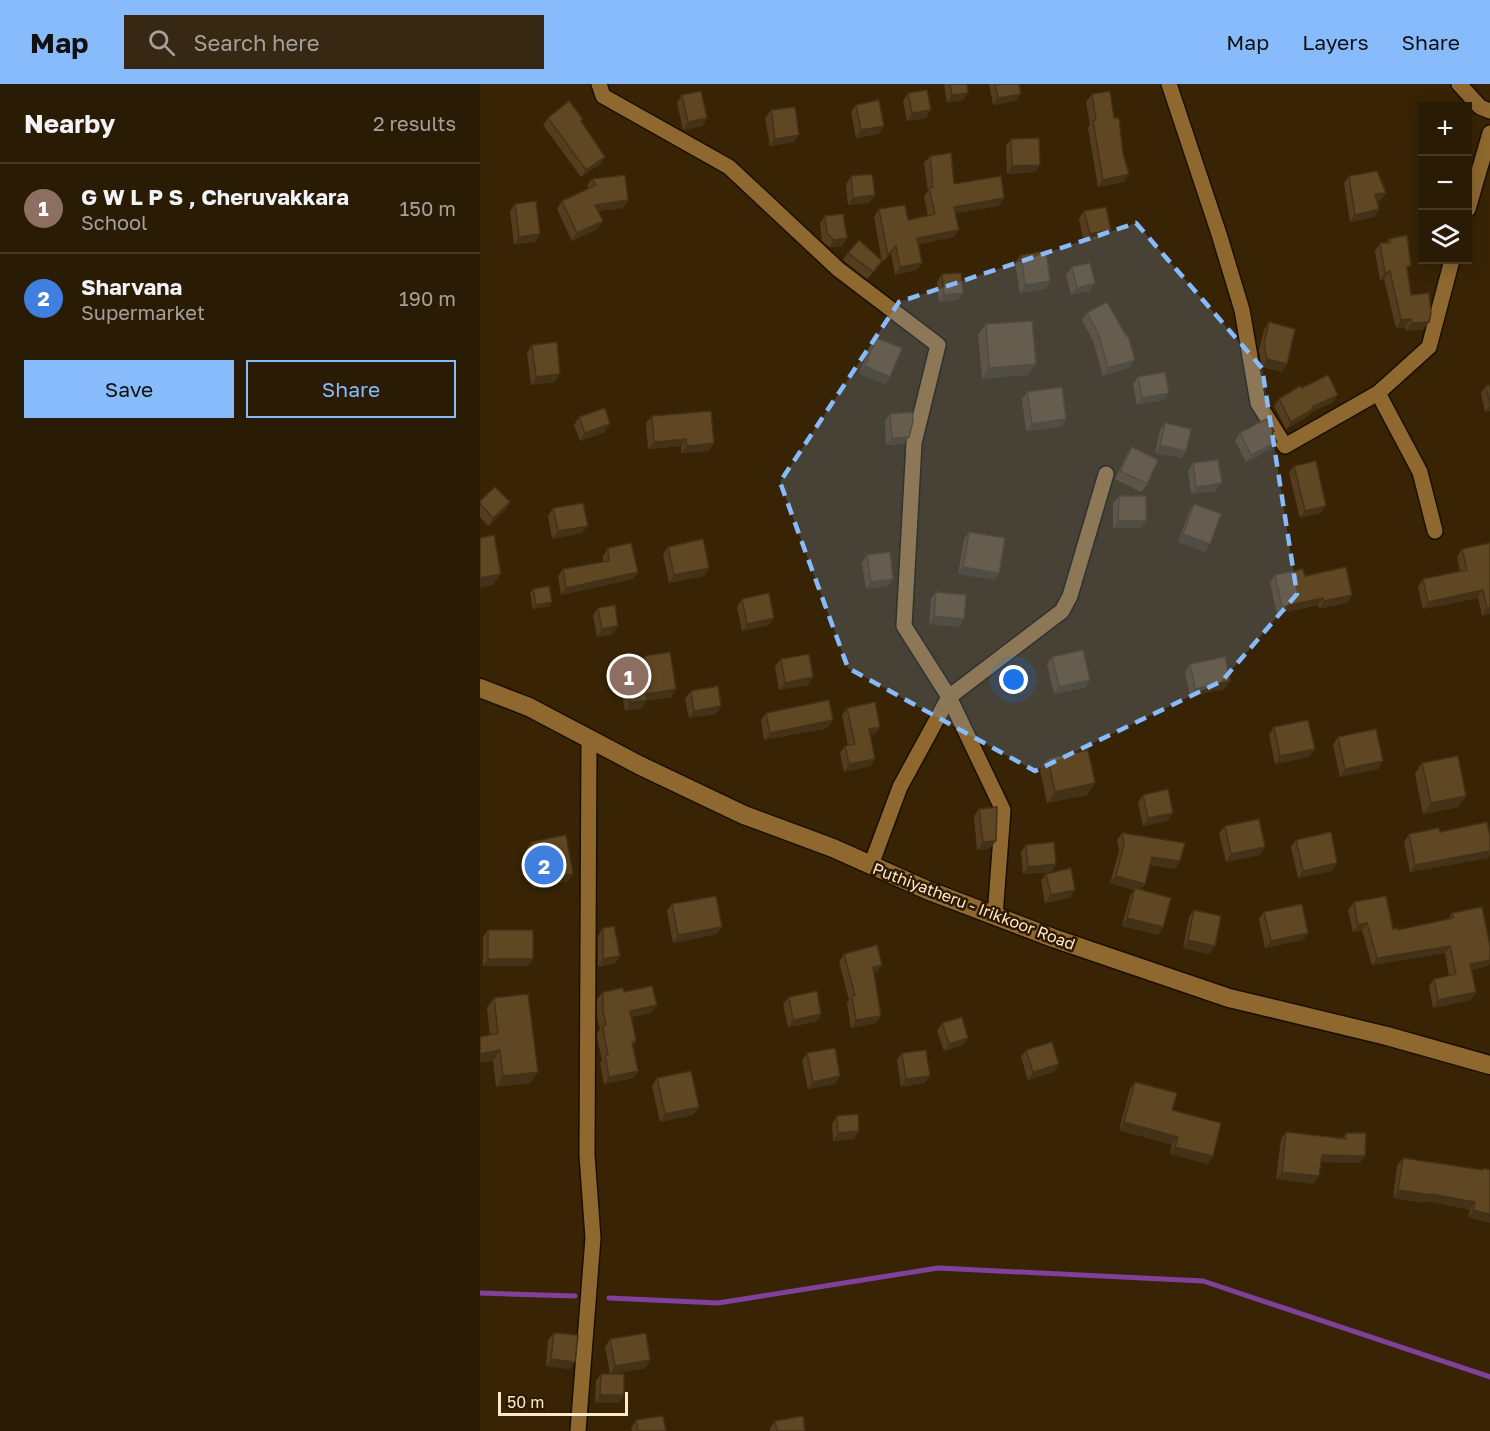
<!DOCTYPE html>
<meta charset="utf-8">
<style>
:root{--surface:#2a1b04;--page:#362813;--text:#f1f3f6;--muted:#a5a19a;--line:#463926;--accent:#87bbfb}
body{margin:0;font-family:"Golos Text",sans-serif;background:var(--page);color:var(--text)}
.controls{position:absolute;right:18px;top:18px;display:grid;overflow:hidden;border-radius:0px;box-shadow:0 3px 15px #0003}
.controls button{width:54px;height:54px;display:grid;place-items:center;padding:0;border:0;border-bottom:2px solid var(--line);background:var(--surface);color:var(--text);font:30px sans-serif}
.scale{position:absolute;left:18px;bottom:15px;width:130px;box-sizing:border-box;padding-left:6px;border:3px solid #fee8cc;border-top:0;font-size:16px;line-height:21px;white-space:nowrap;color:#fee8cc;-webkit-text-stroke:4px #2d1a00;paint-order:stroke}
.you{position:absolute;left:534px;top:596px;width:21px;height:21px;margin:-15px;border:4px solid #fff;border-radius:50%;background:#1a73e8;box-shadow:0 0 0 9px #1a73e833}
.badge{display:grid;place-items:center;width:39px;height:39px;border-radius:50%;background:var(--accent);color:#fff;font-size:20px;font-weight:700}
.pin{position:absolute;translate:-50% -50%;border:3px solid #fff;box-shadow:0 2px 6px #0006}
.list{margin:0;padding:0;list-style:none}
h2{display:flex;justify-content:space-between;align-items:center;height:78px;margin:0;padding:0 24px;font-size:26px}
h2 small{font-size:20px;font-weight:400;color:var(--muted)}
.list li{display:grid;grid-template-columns:39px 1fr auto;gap:18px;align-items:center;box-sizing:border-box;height:90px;padding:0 24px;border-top:2px solid var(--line)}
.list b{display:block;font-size:22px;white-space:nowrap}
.list p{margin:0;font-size:20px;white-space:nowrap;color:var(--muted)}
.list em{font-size:20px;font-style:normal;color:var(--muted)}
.actions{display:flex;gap:12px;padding:18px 24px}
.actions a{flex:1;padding:14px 0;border:2px solid var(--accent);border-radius:0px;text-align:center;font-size:21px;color:var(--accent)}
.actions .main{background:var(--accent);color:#111}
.icon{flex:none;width:33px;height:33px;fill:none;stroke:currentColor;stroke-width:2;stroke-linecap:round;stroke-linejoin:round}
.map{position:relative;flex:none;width:1010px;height:1347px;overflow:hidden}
header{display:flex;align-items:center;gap:36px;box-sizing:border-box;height:84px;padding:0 30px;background:var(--accent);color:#111}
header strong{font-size:28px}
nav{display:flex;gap:33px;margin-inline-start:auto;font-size:21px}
.search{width:420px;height:54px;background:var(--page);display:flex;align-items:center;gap:15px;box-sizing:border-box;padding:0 21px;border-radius:0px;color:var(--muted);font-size:22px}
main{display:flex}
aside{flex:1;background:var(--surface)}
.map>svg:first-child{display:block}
</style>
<header>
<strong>Map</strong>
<div class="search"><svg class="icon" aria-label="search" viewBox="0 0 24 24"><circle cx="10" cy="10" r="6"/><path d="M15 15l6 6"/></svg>Search here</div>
<nav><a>Map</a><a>Layers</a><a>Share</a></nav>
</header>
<main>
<aside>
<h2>Nearby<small>2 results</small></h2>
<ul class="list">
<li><span class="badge" style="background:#8d6e63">1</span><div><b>G W L P S , Cheruvakkara</b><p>School</p></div><em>150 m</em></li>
<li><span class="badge" style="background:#3f7fe0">2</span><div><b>Sharvana</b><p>Supermarket</p></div><em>190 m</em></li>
</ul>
<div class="actions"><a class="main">Save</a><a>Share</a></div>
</aside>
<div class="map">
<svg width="1010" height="1347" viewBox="0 0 1010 1347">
<rect width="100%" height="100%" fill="#382405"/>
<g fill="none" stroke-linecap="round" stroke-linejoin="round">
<g stroke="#81409c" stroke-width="5">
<polyline points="0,1209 95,1212"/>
<polyline points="129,1214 238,1219 458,1184 723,1197 1010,1293"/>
</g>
<g stroke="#1a0f01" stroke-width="18">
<g id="minor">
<polyline points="119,0 123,12 249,83 358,185 458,261 434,359 424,542 469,613 523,726 515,832"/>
<polyline points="689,0 739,150 762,226 778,319 805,362 898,309 949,263 972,176"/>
<polyline points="979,0 1000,23 1010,27"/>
<polyline points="988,125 1010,49"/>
<polyline points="898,309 940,388 955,447"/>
<polyline points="391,781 420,703 469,613 582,527 590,512 626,390"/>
<polyline points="98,1347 113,1154 107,1071 109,656"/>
</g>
</g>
<g stroke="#1a0f01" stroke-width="21">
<polyline id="secondary" points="0,604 49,623 159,681 264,731 353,764 447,806 573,854 749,914 907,952 1010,981"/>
</g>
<use href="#minor" stroke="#8e682f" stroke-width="15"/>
<use href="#secondary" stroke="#8e682f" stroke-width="18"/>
</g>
<g fill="#533d1e">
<polygon points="464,0 487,0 488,9 483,16 467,19"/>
<polygon points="509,0 539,0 541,10 535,17 513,21"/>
<polygon points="428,9 446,34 427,37 423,17"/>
<polygon points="612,10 634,34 649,90 644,98 618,103 608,44 610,41 606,18"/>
<polygon points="202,11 227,34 222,42 203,46 197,19"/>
<polygon points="376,21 399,50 376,54 371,28"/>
<polygon points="291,26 314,58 290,62 285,34"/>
<polygon points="68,34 101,37 125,73 120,80 101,93 63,41"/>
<polygon points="531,55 560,81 555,88 527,90 526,62"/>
<polygon points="450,72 474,100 519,122 476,129 474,153 439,160 442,179 437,186 415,191 411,169 402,178 394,133 399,125 428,136 448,132 444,112 448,107 444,79"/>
<polygon points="371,92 395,111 389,119 368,121 366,100"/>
<polygon points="869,92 901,116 897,117 899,125 894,133 870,138 864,99"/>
<polygon points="112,95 148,116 143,124 118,127 117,145 92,157 77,125 82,117 109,105 107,102"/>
<polygon points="35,120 60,150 55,158 34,160 30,127"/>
<polygon points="604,127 631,146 625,153 604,158 599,135"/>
<polygon points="345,132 362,162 349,163 342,157 340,139"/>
<polygon points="909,155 927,187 931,211 944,245 926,247 925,243 916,244 904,195 900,196 895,167 900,159 906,159"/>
<polygon points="368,169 397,184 387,195 363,176"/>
<polygon points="541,171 570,197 565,205 540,209 535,178"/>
<polygon points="592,183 610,207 591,211 586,191"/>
<polygon points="462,190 483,209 478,216 459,218 457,198"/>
<polygon points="607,229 650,283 623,292 613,257 602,236"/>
<polygon points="789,238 802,288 782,283 779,266 784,246"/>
<polygon points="506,240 556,280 548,291 502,295 498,251"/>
<polygon points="396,254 410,293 405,300 379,290 391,261"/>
<polygon points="52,261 75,298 51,301 47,269"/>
<polygon points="658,293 684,316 657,321 653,300"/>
<polygon points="1010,301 1010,327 1005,328 1001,309 1006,302"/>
<polygon points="822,304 853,318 830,329 828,332 806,345 794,322 799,315"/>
<polygon points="547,308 586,335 581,343 546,347 542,315"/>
<polygon points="410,330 429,353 424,360 406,361 405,337"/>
<polygon points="172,332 229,367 201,369 201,362 168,365 166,339"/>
<polygon points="99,333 125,348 100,357 94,341"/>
<polygon points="685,339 706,367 701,374 675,369 680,346"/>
<polygon points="794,347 792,350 791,365 766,378 755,357 760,349"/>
<polygon points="652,363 667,400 661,408 635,395 647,370"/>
<polygon points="713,379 736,407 711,410 708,387"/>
<polygon points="814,382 841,429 820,434 809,389"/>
<polygon points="639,412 661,444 633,444 633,419"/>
<polygon points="0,417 30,418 25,426 8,442 0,433"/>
<polygon points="714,420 725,468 698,458 709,428"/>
<polygon points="73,424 102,449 72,455 68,432"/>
<polygon points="489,448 514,496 478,490 484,455"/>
<polygon points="1010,459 1010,530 1002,532 998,514 943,525 938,503 943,495 980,487 977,473 982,465"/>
<polygon points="188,463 229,484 224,492 189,499 183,470"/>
<polygon points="128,464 158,488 153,495 81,511 78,492 83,485 123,478 123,472"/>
<polygon points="387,471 413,495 408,502 386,505 382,479"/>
<polygon points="795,491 825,492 872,511 867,519 839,525 838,521 797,530 790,499"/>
<polygon points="53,505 70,522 53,525 50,509"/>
<polygon points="456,508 479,543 449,540 451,515"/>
<polygon points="262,515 294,534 289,541 262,547 257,523"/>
<polygon points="118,524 133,550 117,553 113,531"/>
<polygon points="165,572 196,605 191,613 166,617 162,624 145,627 141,605 147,597 162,594 159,579"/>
<polygon points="572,573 610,596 605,604 574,610 567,580"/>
<polygon points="301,575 328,601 299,606 295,582"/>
<polygon points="710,580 745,605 710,612 705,588"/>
<polygon points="211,607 236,630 209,634 205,615"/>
<polygon points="367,624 400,643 395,650 390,651 395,675 390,682 364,688 360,669 365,662 368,661 362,631"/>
<polygon points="286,629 348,644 284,656 281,636"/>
<polygon points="794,643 835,665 829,673 795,680 789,651"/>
<polygon points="858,653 903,677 898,685 860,693 853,661"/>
<polygon points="568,675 607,711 567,719 560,686"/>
<polygon points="942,679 978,723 943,730 935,690"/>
<polygon points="663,711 693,729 687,737 663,742 658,718"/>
<polygon points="499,725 516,757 510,764 497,766 494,732"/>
<polygon points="745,742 780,771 746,778 739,749"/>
<polygon points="960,748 1008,774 930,788 924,758 929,750"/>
<polygon points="642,749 700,777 695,785 670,781 661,806 683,843 678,851 642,842 650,812 654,806 630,799 639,767 637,756"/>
<polygon points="816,756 852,787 818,794 811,763"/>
<polygon points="51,758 88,797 53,804 46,766"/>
<polygon points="546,761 576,780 571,788 543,790 541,768"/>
<polygon points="566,790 595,806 590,814 565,819 561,797"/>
<polygon points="874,818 913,845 918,846 968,835 972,829 1008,882 991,886 991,916 953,924 949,902 954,895 969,892 965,869 892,881 882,846 873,848 868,826"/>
<polygon points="192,820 237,850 193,859 187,827"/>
<polygon points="714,826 729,870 703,864 709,833"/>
<polygon points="784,828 828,849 823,856 785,864 779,835"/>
<polygon points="123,844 140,872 135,879 118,883 118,852"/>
<polygon points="8,846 48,882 3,882 3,853"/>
<polygon points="364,870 402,881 397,888 394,889 396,939 371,944 367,919 369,916 359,878"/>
<polygon points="123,908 144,908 171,929 151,933 156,957 152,962 158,987 153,994 124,1000 120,979 122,976 117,954 117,949 120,946 117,933 117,915"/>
<polygon points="309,913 341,930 336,938 308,943 303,920"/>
<polygon points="14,914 50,999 16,1003 7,924"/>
<polygon points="462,939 488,954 483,961 464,967 457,947"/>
<polygon points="546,966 574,988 548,996 541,973"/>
<polygon points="327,969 360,992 355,1000 328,1005 322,977"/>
<polygon points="422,969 445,999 421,1003 417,976"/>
<polygon points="177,994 213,1031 180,1038 172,1002"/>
<polygon points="655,998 728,1080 690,1070 692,1061 639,1046 650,1005"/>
<polygon points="357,1032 374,1055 353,1057 352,1040"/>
<polygon points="806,1048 862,1055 866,1049 880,1079 841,1078 834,1100 796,1095 801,1055"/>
<polygon points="923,1074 1002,1086 1004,1084 1010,1139 988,1133 990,1126 947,1117 946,1119 913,1114 917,1082"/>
<polygon points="74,1249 95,1278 90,1285 66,1282 68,1256"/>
<polygon points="130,1255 170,1276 165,1284 131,1290 144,1311 139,1319 115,1319 116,1297 121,1290 130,1290 125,1263"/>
<polygon points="156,1336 186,1347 152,1347 151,1344"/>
<polygon points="295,1337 325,1347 290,1347 290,1344"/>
</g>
<g fill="#433218">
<polygon points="488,9 483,16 467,19 472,11"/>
<polygon points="541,10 535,17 513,21 518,14"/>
<polygon points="451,26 446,34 427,37 432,29"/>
<polygon points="227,34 222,42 203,46 208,38"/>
<polygon points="404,42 399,50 376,54 381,46"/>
<polygon points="319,51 314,58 290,62 295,55"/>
<polygon points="125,73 120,80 101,93 106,86"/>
<polygon points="560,81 555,88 527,90 532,82"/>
<polygon points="649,90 644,98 618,103 623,96"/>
<polygon points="906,109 901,116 890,117 895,110"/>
<polygon points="395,111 389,119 368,121 373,114"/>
<polygon points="524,114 519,122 469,130 474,123"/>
<polygon points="148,116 143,124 110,128 115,121"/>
<polygon points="899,125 894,133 870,138 875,131"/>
<polygon points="123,137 117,145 92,157 97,149"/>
<polygon points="479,146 474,153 432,161 437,154"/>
<polygon points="631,146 625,153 604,158 610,150"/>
<polygon points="60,150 55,158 34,160 39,153"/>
<polygon points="367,154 362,162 349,163 354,156"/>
<polygon points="442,179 437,186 415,191 420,183"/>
<polygon points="910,187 904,195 900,196 905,189"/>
<polygon points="570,197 565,205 540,209 545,201"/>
<polygon points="615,199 610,207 591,211 597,204"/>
<polygon points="483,209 478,216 459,218 464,211"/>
<polygon points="931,235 925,243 916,244 921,236"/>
<polygon points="949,238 944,245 926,247 932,239"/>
<polygon points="787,275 807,280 802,288 782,283"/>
<polygon points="655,276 650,283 623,292 628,284"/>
<polygon points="556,280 548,291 502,295 509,284"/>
<polygon points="385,282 410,293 405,300 379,290"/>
<polygon points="80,290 75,298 51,301 56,293"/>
<polygon points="689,309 684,316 657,321 662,314"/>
<polygon points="858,311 853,318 830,329 828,332 806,345 811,338 832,323"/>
<polygon points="1010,321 1010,327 1005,328"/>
<polygon points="586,335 581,343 546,347 552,340"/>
<polygon points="130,340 125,348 100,357 105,349"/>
<polygon points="429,353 424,360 406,361 412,354"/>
<polygon points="206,355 201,362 168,365 174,358"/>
<polygon points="797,358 791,365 766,378 771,371"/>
<polygon points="234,359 229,367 201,369 207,362"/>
<polygon points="680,361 706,367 701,374 675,369"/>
<polygon points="742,399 736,407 711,410 716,403"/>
<polygon points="30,418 25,426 8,442 13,434"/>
<polygon points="846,422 841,429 820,434 825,427"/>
<polygon points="638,437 666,437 661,444 633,444"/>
<polygon points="108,442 102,449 72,455 78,447"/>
<polygon points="703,450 730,460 725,468 698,458"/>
<polygon points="483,483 519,489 514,496 478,490"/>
<polygon points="229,484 224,492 189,499 194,491"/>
<polygon points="158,488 153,495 81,511 86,504"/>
<polygon points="21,490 13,501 0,504 0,494"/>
<polygon points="413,495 408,502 386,505 391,498"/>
<polygon points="1003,506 998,514 943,525 948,518"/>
<polygon points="872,511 867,519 839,525 844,517"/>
<polygon points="843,514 838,521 797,530 802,523"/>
<polygon points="72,518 70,522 53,525 56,521"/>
<polygon points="1007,524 1010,524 1010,530 1002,532"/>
<polygon points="454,532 484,535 479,543 449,540"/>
<polygon points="294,534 289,541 262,547 267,540"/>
<polygon points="138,542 133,550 117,553 122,545"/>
<polygon points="333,593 328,601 299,606 305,599"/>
<polygon points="610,596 605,604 574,610 579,603"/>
<polygon points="750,597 745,605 710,612 715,605"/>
<polygon points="196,605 191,613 166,617 162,624 145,627 150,619 166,610"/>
<polygon points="241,622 236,630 209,634 214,627"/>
<polygon points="353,636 348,644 284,656 290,649"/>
<polygon points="400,643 395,650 384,653 389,645"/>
<polygon points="835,665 829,673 795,680 800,672"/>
<polygon points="395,675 390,682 364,688 369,680"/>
<polygon points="903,677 898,685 860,693 865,685"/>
<polygon points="615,699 607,711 567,719 575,708"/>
<polygon points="986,712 978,723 943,730 951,719"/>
<polygon points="693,729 687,737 663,742 668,734"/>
<polygon points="516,757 510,764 497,766 503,758"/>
<polygon points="785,763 780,771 746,778 751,770"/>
<polygon points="1010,767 1010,771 1008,774 930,788 935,781"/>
<polygon points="672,773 700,777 695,785 667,780"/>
<polygon points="857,779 852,787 818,794 823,787"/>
<polygon points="576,780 571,788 543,790 548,783"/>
<polygon points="93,790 88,797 53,804 58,796"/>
<polygon points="636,792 665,800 660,807 630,799"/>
<polygon points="595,806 590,814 565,819 571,811"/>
<polygon points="647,834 683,843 678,851 642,842"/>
<polygon points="887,839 882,846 873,848 878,841"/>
<polygon points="242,843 237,850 193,859 198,851"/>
<polygon points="828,849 823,856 785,864 791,857"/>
<polygon points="708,856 735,862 729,870 703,864"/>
<polygon points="970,862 965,869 892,881 897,874"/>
<polygon points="140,872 135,879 118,883 123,875"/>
<polygon points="8,875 53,875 48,882 3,882"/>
<polygon points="1010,876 1010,879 1008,882 985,887 990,880"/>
<polygon points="402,881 397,888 388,891 393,883"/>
<polygon points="996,908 991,916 953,924 958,916"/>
<polygon points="177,921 171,929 144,934 150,927"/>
<polygon points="341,930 336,938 308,943 313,936"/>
<polygon points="401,932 396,939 371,944 376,936"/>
<polygon points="488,954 483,961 464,967 469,960"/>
<polygon points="20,966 13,977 0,979 0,970"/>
<polygon points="579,980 574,988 548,996 553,988"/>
<polygon points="158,987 153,994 124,1000 129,993"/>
<polygon points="58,988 50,999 16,1003 23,992"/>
<polygon points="360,992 355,1000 328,1005 333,998"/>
<polygon points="450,992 445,999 421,1003 426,995"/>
<polygon points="219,1023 213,1031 180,1038 185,1030"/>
<polygon points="644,1038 698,1053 692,1061 639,1046"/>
<polygon points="379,1047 374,1055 353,1057 358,1049"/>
<polygon points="695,1063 733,1072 728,1080 690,1070"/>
<polygon points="842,1071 885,1072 880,1079 836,1078"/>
<polygon points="802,1088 839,1092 834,1100 796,1095"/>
<polygon points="918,1106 951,1110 995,1118 990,1126 947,1117 946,1119 913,1114"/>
<polygon points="993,1126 1010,1130 1010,1139 988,1133"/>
<polygon points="71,1275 95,1278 90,1285 66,1282"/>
<polygon points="170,1276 165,1284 130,1290 135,1282"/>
<polygon points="120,1311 144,1311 139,1319 115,1319"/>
</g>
<g fill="#604723" stroke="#433218" stroke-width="1.5">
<polygon points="470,0 487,0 488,9 472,11"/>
<polygon points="515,0 539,0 541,10 518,14"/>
<polygon points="447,6 451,26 432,29 428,9"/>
<polygon points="221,7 227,34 208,38 202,11"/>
<polygon points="630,7 634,34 639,34 643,70 649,90 623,96 613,37 616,36 612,10"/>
<polygon points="399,16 404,42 381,46 376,21"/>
<polygon points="89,17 103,35 101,37 125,73 106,86 68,34"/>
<polygon points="315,23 319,51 295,55 291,26"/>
<polygon points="559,54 560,81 532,82 531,55"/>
<polygon points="471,69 474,100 521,92 524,114 474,123 479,146 437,154 442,179 420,183 416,162 408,171 399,125 425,121 428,136 455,130 449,104 453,103 450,72"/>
<polygon points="897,87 906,109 895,110 899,125 875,131 869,92"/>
<polygon points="392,90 395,111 373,114 371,92"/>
<polygon points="145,91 148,116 115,121 123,137 97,149 82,117 116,101 112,95"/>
<polygon points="56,117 60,150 39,153 35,120"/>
<polygon points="626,123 631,146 610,150 604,127"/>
<polygon points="363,130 367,154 354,156 347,149 345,132"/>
<polygon points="927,151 931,181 927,183 931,211 949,209 951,229 949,238 932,239 931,235 921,236 910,187 905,189 900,159 910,159 909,155"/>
<polygon points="379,156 402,177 393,188 368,169"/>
<polygon points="566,167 570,197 545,201 541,171"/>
<polygon points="610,179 615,199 597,204 592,183"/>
<polygon points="481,189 483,209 464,211 462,190"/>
<polygon points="627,218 646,252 648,252 655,276 628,284 618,249 607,229"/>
<polygon points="552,237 556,280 509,284 506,240"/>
<polygon points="789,238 815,245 807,280 787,275 784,259"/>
<polygon points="396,254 422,264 410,293 385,282"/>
<polygon points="77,258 80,290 56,293 52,261"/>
<polygon points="685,288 689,309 662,314 658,293"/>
<polygon points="848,291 858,311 832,323 833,325 811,338 799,315 820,302 822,304"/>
<polygon points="1010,301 1010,321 1006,302"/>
<polygon points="582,303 586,335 552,340 547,308"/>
<polygon points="125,324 130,340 105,349 99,333"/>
<polygon points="231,327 234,359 207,362 206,355 174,358 172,332"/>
<polygon points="432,328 433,337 429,353 412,354 410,330"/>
<polygon points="786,335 794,347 792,349 797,358 771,371 760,349"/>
<polygon points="685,339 711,345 706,367 680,361"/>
<polygon points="652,363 678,376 667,400 640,387"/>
<polygon points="738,376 742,399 716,403 713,379"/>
<polygon points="836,377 846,422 825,427 814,382"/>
<polygon points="15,403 30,418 13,434 0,420 0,417"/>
<polygon points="639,412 666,412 666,437 638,437"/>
<polygon points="103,419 108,442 78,447 73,424"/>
<polygon points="714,420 741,430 730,460 703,450"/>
<polygon points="489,448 525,454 519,489 483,483"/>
<polygon points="14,451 21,490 0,494 0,454"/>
<polygon points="223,455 229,484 194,491 188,463"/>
<polygon points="151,459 158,488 86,504 83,485 129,477 128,464"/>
<polygon points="1010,459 1010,524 1007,524 1003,506 948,518 943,495 987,486 982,465"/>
<polygon points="410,468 413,495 391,498 387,471"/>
<polygon points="866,483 872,511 844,517 843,514 802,523 795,491 823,485 825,492"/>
<polygon points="69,502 72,518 56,521 53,505"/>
<polygon points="456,508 486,511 484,535 454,532"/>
<polygon points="289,509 294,534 267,540 262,515"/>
<polygon points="135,521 138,542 122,545 118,524"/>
<polygon points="603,566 610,596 579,603 572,573"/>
<polygon points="190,568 196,605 166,610 167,616 150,619 147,597 168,593 165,572"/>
<polygon points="329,570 333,593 305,599 301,575"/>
<polygon points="745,573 750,597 715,605 710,580"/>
<polygon points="238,602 241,622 214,627 211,607"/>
<polygon points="349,616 353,636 290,649 286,629"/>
<polygon points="395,618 400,643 389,645 395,675 369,680 365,662 375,660 367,624"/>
<polygon points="828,636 835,665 800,672 794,643"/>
<polygon points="896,645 903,677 865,685 858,653"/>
<polygon points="608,666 615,699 575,708 568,675"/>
<polygon points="978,672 986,712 951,719 942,679"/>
<polygon points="688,705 693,729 668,734 663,711"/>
<polygon points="517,723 516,757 503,758 499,725"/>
<polygon points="779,735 785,763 751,770 745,742"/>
<polygon points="1007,738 1010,752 1010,767 935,781 929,750 959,744 960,748"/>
<polygon points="851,748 857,779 823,787 816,756"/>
<polygon points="642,749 705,759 700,777 672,773 665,800 636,792 644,760"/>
<polygon points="86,751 93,790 58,796 51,758"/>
<polygon points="574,758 576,780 548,783 546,761"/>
<polygon points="591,784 595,806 571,811 566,790"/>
<polygon points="655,804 691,814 683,843 647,834"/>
<polygon points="236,812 242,843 198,851 192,820"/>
<polygon points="906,812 913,845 918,844 918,846 973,834 972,829 1002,823 1010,862 1010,876 990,880 996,908 958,916 954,895 976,890 970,862 897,874 887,839 878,841 874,818"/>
<polygon points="822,820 828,849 791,857 784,828"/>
<polygon points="714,826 741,832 735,862 708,856"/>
<polygon points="134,842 140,872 123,875 123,844"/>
<rect x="8" y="846" width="45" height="29"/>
<polygon points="397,861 402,881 393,883 401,932 376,936 372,912 375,911 364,870"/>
<polygon points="172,902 177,921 150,927 156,957 152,958 158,987 129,993 125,971 128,971 123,946 123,942 126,941 123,926 123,908 143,904 144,908"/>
<polygon points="337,907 341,930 313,936 309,913"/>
<polygon points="48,910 58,988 23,992 20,966 0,970 0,953 18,949 14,914"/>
<polygon points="482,933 488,954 469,960 462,939"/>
<polygon points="572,958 579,980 553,988 546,966"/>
<polygon points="355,964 360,992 333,998 327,969"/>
<polygon points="446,966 450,992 426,995 422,969"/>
<polygon points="211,987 219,1023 185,1030 177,994"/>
<polygon points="655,998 697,1009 692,1026 741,1039 733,1072 695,1063 698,1053 644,1038"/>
<polygon points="378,1030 379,1047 358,1049 357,1032"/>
<polygon points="806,1048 866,1055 866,1049 886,1049 885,1072 842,1071 839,1092 802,1088"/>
<polygon points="923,1074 1003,1086 1004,1084 1010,1086 1010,1130 993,1126 995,1118 951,1110 951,1111 918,1106"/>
<polygon points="74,1249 98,1251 95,1278 71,1275"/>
<polygon points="166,1249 170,1276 135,1282 130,1255"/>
<polygon points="121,1290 144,1290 144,1311 120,1311"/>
<polygon points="183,1332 186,1347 158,1347 156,1336"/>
<polygon points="323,1332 325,1347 297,1347 295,1337"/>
</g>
<path fill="#87bbfb" fill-opacity="0.2" stroke="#87bbfb" stroke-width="4.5" stroke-dasharray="12 8" stroke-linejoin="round" d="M656 139 782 284 817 510 742 597 555 687 368 584 300 398 419 218Z"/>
<g text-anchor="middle" stroke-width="5" stroke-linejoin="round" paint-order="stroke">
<g font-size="16" fill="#fee8cc" stroke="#2d1a00">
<text transform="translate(494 822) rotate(21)" y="6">Puthiyatheru - Irikkoor Road</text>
</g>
</g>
</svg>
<div class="controls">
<button>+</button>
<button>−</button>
<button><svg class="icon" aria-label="layers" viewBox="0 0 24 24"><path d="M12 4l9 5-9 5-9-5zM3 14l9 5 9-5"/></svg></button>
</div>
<div class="scale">50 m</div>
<div class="you"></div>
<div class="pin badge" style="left:149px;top:592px;background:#8d6e63">1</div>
<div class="pin badge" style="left:64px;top:781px;background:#3f7fe0">2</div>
</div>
</main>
